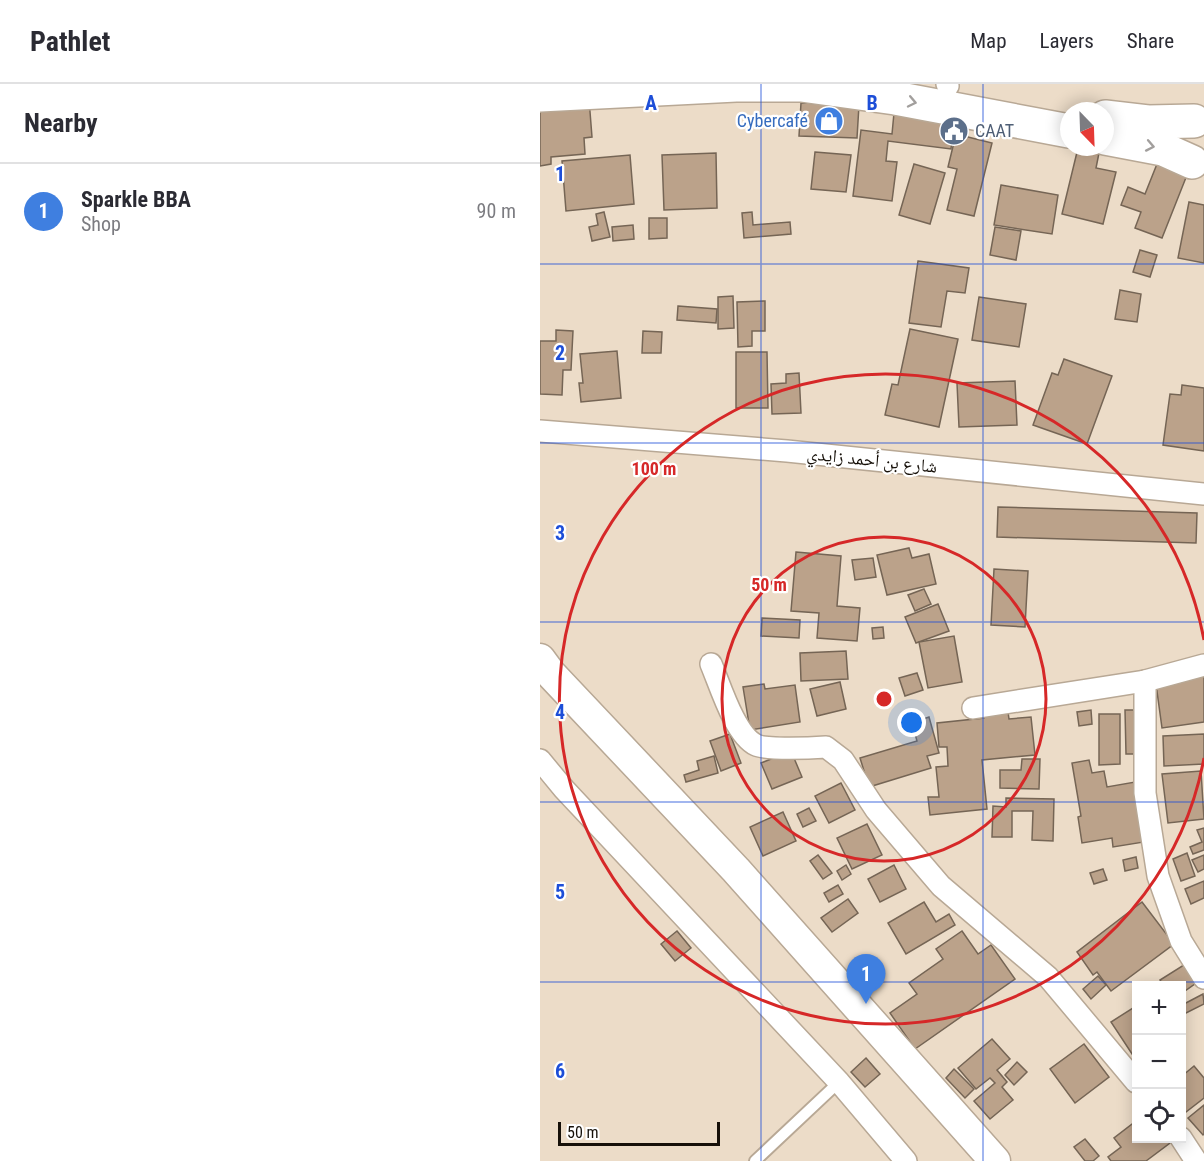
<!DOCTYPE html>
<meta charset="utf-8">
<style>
:root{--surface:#fff;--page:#f7f7f7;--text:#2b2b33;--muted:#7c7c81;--line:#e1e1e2;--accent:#111827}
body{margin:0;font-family:"Roboto Condensed","Noto Naskh Arabic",sans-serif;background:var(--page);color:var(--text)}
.controls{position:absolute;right:18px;bottom:18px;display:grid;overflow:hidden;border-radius:0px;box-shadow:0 3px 15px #0003}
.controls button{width:54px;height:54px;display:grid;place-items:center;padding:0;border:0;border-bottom:2px solid var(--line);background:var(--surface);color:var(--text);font:30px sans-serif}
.compass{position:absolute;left:520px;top:18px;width:54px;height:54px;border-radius:50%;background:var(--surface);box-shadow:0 3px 15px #0003;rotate:157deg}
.scale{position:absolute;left:18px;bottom:15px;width:162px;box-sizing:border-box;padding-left:6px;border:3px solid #161009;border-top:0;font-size:16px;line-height:21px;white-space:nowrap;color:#161009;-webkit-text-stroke:4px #fff;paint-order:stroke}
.you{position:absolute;left:372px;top:639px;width:21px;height:21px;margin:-15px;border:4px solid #fff;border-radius:50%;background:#1a73e8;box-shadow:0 0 0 9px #1a73e833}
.badge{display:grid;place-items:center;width:39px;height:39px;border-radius:50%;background:var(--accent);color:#fff;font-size:20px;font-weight:700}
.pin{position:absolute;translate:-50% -50px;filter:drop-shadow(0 2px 3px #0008)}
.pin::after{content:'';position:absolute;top:32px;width:21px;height:18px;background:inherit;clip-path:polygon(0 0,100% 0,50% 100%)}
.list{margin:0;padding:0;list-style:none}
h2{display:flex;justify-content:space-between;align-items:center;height:78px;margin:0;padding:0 24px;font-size:26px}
h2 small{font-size:20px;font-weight:400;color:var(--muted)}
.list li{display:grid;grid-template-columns:39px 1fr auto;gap:18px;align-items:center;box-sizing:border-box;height:96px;padding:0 24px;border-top:2px solid var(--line)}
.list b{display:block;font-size:22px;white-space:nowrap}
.list p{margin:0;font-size:20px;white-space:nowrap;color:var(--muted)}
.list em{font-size:20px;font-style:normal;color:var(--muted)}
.icon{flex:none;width:33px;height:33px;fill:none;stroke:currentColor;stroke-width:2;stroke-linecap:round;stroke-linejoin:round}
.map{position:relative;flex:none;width:664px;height:1077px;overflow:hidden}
header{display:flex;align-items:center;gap:36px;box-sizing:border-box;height:84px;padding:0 30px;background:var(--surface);border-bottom:2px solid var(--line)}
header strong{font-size:28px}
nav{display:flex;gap:33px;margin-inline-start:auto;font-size:21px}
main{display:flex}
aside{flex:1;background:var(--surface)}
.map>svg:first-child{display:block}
</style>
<header>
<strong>Pathlet</strong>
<nav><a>Map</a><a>Layers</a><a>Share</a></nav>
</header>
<main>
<aside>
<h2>Nearby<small></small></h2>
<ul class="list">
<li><span class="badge" style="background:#3f7fe0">1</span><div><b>Sparkle BBA</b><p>Shop</p></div><em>90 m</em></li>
</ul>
</aside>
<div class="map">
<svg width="664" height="1077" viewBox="0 0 664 1077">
<rect width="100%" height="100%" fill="#ecdcc8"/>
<g fill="#bba28a" stroke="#756555" stroke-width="1.5">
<polygon points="49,15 52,53 44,54 45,70 11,73 11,80 0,82 0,20"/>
<polygon points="261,19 319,21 317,54 259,52"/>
<polygon points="354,29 414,36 411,65 348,57 346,77 357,78 352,117 313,112 321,46 352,50"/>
<polygon points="416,50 452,59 434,132 407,126 417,85 408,83"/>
<polygon points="538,64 559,69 556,84 576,88 563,140 522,130"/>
<polygon points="275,68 311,71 306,108 271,105"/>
<polygon points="176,69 177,124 124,126 122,71"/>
<polygon points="90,71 94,120 26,127 22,77"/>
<polygon points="374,80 405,89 390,140 359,131"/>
<polygon points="617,80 647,91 622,154 595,144 601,128 581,121 588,103 605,110"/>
<polygon points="461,101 518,111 512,150 454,141"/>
<polygon points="649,118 664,121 664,179 638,174"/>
<polygon points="64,128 70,153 52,157 49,143 58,141 56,130"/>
<polygon points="212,128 213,141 250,138 251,150 204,154 202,129"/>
<polygon points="109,134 127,134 127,154 109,155"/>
<polygon points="93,141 94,155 73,157 72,143"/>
<polygon points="455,143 481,147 476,176 450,171"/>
<polygon points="600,166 617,171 610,193 593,188"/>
<polygon points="378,177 429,184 425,209 407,207 401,243 369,239"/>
<polygon points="580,206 601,210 597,238 575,235"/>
<polygon points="193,212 194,244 178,245 178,213"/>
<polygon points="439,213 486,220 479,263 432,256"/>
<polygon points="225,217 225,247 212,247 212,262 198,263 197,218"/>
<polygon points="138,222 177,225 176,239 137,236"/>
<polygon points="370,245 418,255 399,343 345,331 352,300 358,301"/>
<polygon points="16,246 33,247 31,286 23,286 22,311 0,310 0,257 16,257"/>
<polygon points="103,247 122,248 121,269 102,269"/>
<polygon points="77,267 81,314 41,318 39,299 43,299 40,270"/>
<polygon points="196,268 227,268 228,324 196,324"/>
<polygon points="524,275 572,292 547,360 493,341 512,289 518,291"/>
<polygon points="259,289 261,329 232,330 231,300 246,299 246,290"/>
<polygon points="475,297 477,341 419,343 417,299"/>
<polygon points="642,301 664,304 664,367 623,361 630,310 641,311"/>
<polygon points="458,423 657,429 656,459 457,453"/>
<polygon points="369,464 372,474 389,470 396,500 347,511 337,471"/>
<polygon points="256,468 301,472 297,522 320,524 317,557 277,554 279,529 251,527"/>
<polygon points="333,474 336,493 315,496 312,476"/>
<polygon points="454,485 488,487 485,543 451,541"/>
<polygon points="384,505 391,520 375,527 368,511"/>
<polygon points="398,520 409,547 376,559 365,533"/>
<polygon points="222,534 260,536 259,554 221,552"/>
<polygon points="343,543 344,554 333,555 332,544"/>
<polygon points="414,552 422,598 388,604 379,558"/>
<polygon points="306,567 308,595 261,597 260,569"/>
<polygon points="377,589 383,606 365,612 359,594"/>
<polygon points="664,591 664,638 622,644 616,600"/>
<polygon points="300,598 306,625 277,632 270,605"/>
<polygon points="224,600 225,605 255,601 260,638 210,646 203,603"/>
<polygon points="551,626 552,640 539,642 537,628"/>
<polygon points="585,626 594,626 595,670 586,670"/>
<polygon points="468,628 469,635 491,633 495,671 442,676 447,725 390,731 388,713 399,713 396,683 408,682 407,663 399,663 397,639 444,634 444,630"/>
<polygon points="559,630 580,630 580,680 559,681"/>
<polygon points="389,633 399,669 387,672 391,684 329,703 320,674 377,657 372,639"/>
<polygon points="190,650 201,679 181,687 170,657"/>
<polygon points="664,650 664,680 624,682 623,652"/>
<polygon points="251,667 262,693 232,705 221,679"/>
<polygon points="174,672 178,689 146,698 144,691 159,686 157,677"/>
<polygon points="482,675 500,675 499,705 460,704 460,686 481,686"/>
<polygon points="549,676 552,689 564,687 567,703 595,698 604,758 573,763 572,754 542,759 538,733 541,732 532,679"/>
<polygon points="661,687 664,735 628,739 622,690"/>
<polygon points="301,699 315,726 289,739 275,712"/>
<polygon points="466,714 514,715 513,757 492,756 493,727 472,727 472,753 452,753 453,722 466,723"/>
<polygon points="269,724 276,737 263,743 257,730"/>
<polygon points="243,728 256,757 223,772 210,743"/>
<polygon points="327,740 342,771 312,785 297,754"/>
<polygon points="664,744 664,766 653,770 650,763 662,758 657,746"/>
<polygon points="647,769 655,792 641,797 633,775"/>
<polygon points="278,771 292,789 283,795 270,777"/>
<polygon points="664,771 664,785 658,788 652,776"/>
<polygon points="596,773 598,784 585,787 583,776"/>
<polygon points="306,781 311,790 302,796 297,787"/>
<polygon points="354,781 366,805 340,818 328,795"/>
<polygon points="563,785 567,796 554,800 550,789"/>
<polygon points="664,797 664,814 651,820 645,805"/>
<polygon points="298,801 303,810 289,818 284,809"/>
<polygon points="308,815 318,829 292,848 281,834"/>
<polygon points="384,818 396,838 409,830 415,841 366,870 348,839"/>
<polygon points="602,818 634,860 571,907 557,888 553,891 537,868"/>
<polygon points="137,847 151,864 135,877 121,860"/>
<polygon points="422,847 438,870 451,861 475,895 375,965 350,929 377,910 369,899 403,875 396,865"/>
<polygon points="647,879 659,897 642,909 642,902 624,902 620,896"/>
<polygon points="558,892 566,901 551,915 543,905"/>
<polygon points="663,910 664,920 642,931 642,921"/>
<polygon points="596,922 596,976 571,938"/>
<polygon points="452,955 470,975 457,986 467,998 462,1003 473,1016 450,1035 434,1017 455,999 450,994 436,1005 418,984"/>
<polygon points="544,960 569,993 535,1019 510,985"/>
<polygon points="326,974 340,990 325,1003 311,988"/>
<polygon points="477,978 487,988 474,1001 465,991"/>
<polygon points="654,982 664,994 664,1014 646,1028 642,1023 642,992"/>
<polygon points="414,985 434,1005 425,1014 406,994"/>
<polygon points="664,1021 664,1050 663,1051 648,1034"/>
<polygon points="596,1037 596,1054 627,1054 630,1059 606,1077 571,1077 568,1073 581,1063 574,1054"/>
<polygon points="545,1055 559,1072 553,1077 545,1077 534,1063"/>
</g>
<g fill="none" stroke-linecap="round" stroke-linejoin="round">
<g stroke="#b8a895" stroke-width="14">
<polyline id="lane" points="215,1077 299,998"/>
</g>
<g stroke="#b8a895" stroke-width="24">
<g id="street">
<polyline points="407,0 408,2"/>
<polyline points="0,347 247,367 664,410"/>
<path d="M171 580C180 601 195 651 216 661 227 666 272 664 286 663L303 676 336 726 401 802 508 893 596 998"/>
<polyline points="605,597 605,709 618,792 641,857 664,894"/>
<polyline points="433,624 605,597 664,581"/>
<polyline points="0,676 24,705 299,998 366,1077"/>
<polyline points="641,1054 656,1077"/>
</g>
</g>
<g stroke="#b8a895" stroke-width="33">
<polyline id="secondary" points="0,575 11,590 196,786 455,1077"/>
</g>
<g stroke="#b8a895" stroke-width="36">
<g id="primary">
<polyline points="0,11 196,1 261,1 355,14 529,47"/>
<polyline points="565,33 608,38 654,37"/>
<polyline points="565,54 623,65 652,78"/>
</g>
</g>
<use href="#lane" stroke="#fff" stroke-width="10"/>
<use href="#street" stroke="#fff" stroke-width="21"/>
<use href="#secondary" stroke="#fff" stroke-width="30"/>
<use href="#primary" stroke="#fff" stroke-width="33"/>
</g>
<defs><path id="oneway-chevron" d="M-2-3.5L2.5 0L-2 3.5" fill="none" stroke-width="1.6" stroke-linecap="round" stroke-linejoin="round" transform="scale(1.5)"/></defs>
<g stroke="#a29f9d">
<use href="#oneway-chevron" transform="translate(372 18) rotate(12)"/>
<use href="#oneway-chevron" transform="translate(610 62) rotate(11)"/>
</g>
<path fill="none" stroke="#1d4ed8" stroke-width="1.5" stroke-opacity="0.55" d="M221 0V1077M443 0V1077M0 180H664M0 359H664M0 538H664M0 718H664M0 898H664"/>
<g fill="none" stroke="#d62828" stroke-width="3">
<circle cx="344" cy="615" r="162"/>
<path d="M664 674A325 325 0 1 1 664 556"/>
</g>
<defs>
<g id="shop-disc" transform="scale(1.5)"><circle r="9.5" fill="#3f7fe0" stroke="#fff"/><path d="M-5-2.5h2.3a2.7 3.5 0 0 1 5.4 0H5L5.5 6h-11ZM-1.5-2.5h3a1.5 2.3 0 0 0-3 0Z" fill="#fff"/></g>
<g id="civic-disc" transform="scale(1.5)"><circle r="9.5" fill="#5c6f8a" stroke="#fff"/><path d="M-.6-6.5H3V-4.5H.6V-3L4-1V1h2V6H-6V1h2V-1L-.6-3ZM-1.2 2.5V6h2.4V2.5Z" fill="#fff"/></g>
</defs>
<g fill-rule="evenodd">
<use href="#shop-disc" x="289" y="37"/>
<use href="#civic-disc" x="414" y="47"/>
</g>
<g text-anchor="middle" stroke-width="4.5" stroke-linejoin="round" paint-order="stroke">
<g font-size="18" fill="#366cbe" stroke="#fff" text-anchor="end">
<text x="268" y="43">Cybercafé</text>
</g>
<g font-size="18" fill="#4e5e75" stroke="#fff" text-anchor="start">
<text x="435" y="53">CAAT</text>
</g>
<g font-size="18" fill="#161009" stroke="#fff">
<text transform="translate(332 376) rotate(6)" y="6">شارع بن أحمد زايدي</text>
</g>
</g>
<g font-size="20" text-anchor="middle" font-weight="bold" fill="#1d4ed8" stroke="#fff" stroke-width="4.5" stroke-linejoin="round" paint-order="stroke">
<text x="111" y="26">A</text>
<text x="332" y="26">B</text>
<text x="20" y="97">1</text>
<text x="20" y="276">2</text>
<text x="20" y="456">3</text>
<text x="20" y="635">4</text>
<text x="20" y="815">5</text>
<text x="20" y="994">6</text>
</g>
<circle cx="344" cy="615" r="9" fill="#d62828" stroke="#fff" stroke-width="3"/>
<g font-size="18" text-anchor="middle" font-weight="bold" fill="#d62828" stroke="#fff" stroke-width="4.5" stroke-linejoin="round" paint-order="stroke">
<text x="114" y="391">100 m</text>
<text x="229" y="507">50 m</text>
</g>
</svg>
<div class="controls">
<button>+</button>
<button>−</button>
<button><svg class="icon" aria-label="locate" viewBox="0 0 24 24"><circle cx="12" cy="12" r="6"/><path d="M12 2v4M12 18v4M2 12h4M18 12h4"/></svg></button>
</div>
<svg class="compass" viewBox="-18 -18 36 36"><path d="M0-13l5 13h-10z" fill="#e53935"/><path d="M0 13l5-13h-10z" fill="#7c7c81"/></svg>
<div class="scale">50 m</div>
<div class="you"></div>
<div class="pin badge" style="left:326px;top:920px;background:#3f7fe0">1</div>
</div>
</main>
